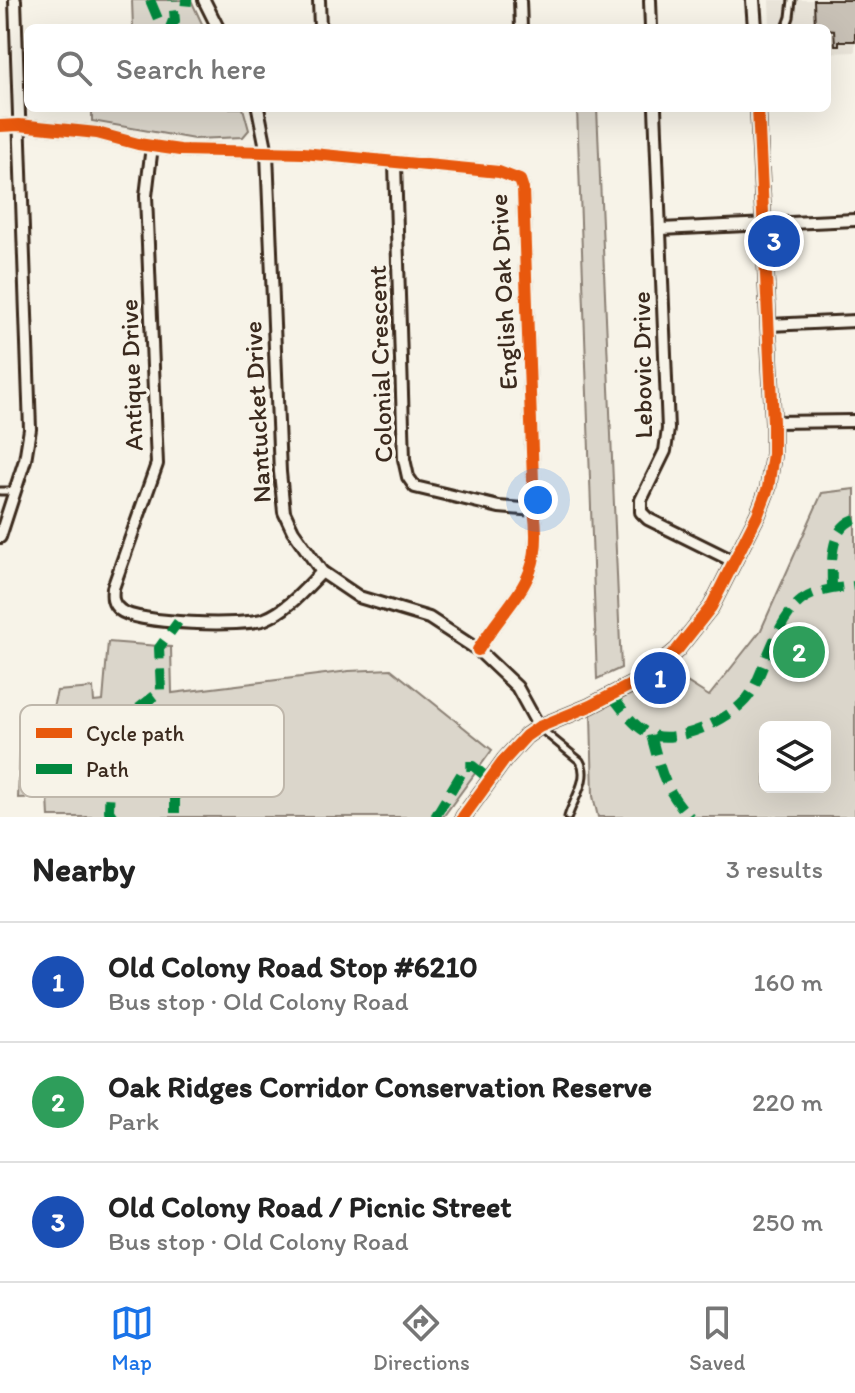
<!DOCTYPE html>
<meta charset="utf-8">
<style>
:root{--surface:#fff;--page:#f6f6f6;--text:#222;--muted:#767676;--line:#e0e0e0;--accent:#1a73e8}
body{margin:0;font-family:Itim,sans-serif;background:var(--page);color:var(--text)}
.controls{position:absolute;right:24px;bottom:24px;display:grid;overflow:hidden;border-radius:12px;box-shadow:0 8px 32px #0002}
.controls button{width:72px;height:72px;display:grid;place-items:center;padding:0;border:0;border-bottom:2px solid var(--line);background:var(--surface);color:var(--text);font:40px sans-serif}
.you{position:absolute;left:538px;top:500px;width:28px;height:28px;margin:-20px;border:6px solid #fff;border-radius:50%;background:#1a73e8;box-shadow:0 0 0 12px #1a73e833}
.badge{display:grid;place-items:center;width:52px;height:52px;border-radius:50%;background:var(--accent);color:#fff;font-size:26px;font-weight:700}
.pin{position:absolute;translate:-50% -50%;border:4px solid #fff;box-shadow:0 2px 8px #0006}
.list{margin:0;padding:0;list-style:none}
h2{display:flex;justify-content:space-between;align-items:center;height:104px;margin:0;padding:0 32px;font-size:34px}
h2 small{font-size:26px;font-weight:400;color:var(--muted)}
.list li{display:grid;grid-template-columns:52px 1fr auto;gap:24px;align-items:center;box-sizing:border-box;height:120px;padding:0 32px;border-top:2px solid var(--line)}
.list b{display:block;font-size:30px;white-space:nowrap}
.list p{margin:0;font-size:26px;white-space:nowrap;color:var(--muted)}
.list em{font-size:26px;font-style:normal;color:var(--muted)}
.icon{flex:none;width:44px;height:44px;fill:none;stroke:currentColor;stroke-width:2;stroke-linecap:round;stroke-linejoin:round}
.map{position:relative;flex:none;width:855px;height:817px;overflow:hidden}
.search{position:absolute;background:var(--surface);box-shadow:0 8px 32px #0002;left:24px;right:24px;top:24px;height:88px;display:flex;align-items:center;gap:20px;box-sizing:border-box;padding:0 28px;border-radius:12px;color:var(--muted);font-size:30px}
.sheet{height:464px;background:var(--surface)}
nav{display:flex;justify-content:space-around;align-items:center;box-sizing:border-box;height:112px;border-top:2px solid var(--line);background:var(--surface);font-size:22px;color:var(--muted)}
nav a{display:grid;justify-items:center;gap:4px}
nav .on{color:var(--accent)}
.map>svg:first-child{display:block}
</style>
<div class="map">
<svg width="855" height="817" viewBox="0 0 855 817">
<rect width="100%" height="100%" fill="#f7f3e8"/>
<filter id="ink" filterUnits="userSpaceOnUse"><feTurbulence type="fractalNoise" baseFrequency=".0125" numOctaves="2"/><feDisplacementMap in="SourceGraphic" scale="16" xChannelSelector="R" yChannelSelector="G"/><feConvolveMatrix kernelMatrix="1 2 1 2 8 2 1 2 1" color-interpolation-filters="sRGB"/></filter>
<g filter="url(#ink)">
<polygon fill="#e9e4d9" points="769,0 855,0 855,52 827,53 827,28 770,28"/>
<g fill="#dbd6cb" stroke="#8b8074" stroke-width="2" fill-rule="evenodd">
<polygon points="132,0 191,0 204,28 133,28"/>
<polygon points="92,108 243,108 249,130 243,137 194,139 92,121"/>
<polygon points="577,108 597,108 621,668 597,679"/>
<path d="M855 489V817H598L593 796 591 713 674 674 709 696 761 630 822 493ZM765 727H825V787H765Z"/>
<polygon points="108,642 171,647 172,693 349,671 391,669 492,750 443,817 49,817 48,797 18,798 21,729 47,731 57,691 93,688 94,702 103,701"/>
</g>
<polygon fill="#c8c1b6" stroke="#3b2a1e" stroke-width="2" points="814,0 855,0 855,41 839,41 839,45 835,45 834,30 815,28"/>
<g fill="none" stroke-linecap="round" stroke-linejoin="round">
<g stroke="#3b2a1e" stroke-width="11">
<g id="service">
<polyline points="786,28 790,17 792,0"/>
<polyline points="0,491 14,491"/>
<path d="M541 729 580 761C590 778 573 800 568 817"/>
</g>
</g>
<g stroke="#3b2a1e" stroke-width="16">
<g id="minor">
<polyline points="204,0 218,28"/>
<polyline points="319,0 320,28"/>
<polyline points="520,0 521,28"/>
<polyline points="650,0 651,28"/>
<polyline points="258,108 267,153 280,472 284,512 293,531 322,572 359,597 429,618 478,650 517,687 539,727"/>
<polyline points="655,108 668,429 665,451 641,500 641,512 648,519 733,561"/>
<path d="M0 126 19 125 97 133 138 144 180 150 303 153 499 172 520 180 523 189 534 510C545 581 512 595 478 650"/>
<path d="M152 146 146 196 157 464 113 588C112 597 112 604 120 610 137 624 244 627 265 619 288 610 305 589 322 572"/>
<polyline points="395,164 404,459 408,477 415,487 499,507 534,510"/>
<polyline points="661,229 855,220"/>
<polyline points="769,325 855,321"/>
<polyline points="773,422 855,421"/>
<polyline points="0,537 25,460 30,429 15,0"/>
</g>
</g>
<g stroke="#3b2a1e" stroke-width="18">
<g id="tertiary">
<polyline points="753,0 755,28"/>
<polyline points="463,817 505,759 526,736 539,727 590,706 642,679 677,650 711,607 758,514 768,488 773,454 773,422 758,108"/>
</g>
</g>
<use href="#service" stroke="#f7f3e8" stroke-width="5"/>
<use href="#minor" stroke="#f7f3e8" stroke-width="10"/>
<use href="#tertiary" stroke="#f7f3e8" stroke-width="12"/>
<g stroke="#00873e" stroke-width="10" stroke-dasharray="20 10" stroke-linecap="butt">
<polyline points="150,0 158,19 171,24 175,21 173,0"/>
<polyline points="181,0 192,1"/>
<path d="M832 590C832 565 828 529 855 519"/>
<path d="M611 695C622 708 633 727 650 734 677 746 738 717 752 691 766 665 777 619 802 600 816 590 838 588 855 586"/>
<path d="M651 735C661 772 664 789 690 817"/>
<polyline points="175,793 175,817"/>
<polyline points="113,817 109,811 111,750 123,720 161,691 159,648 178,622"/>
<polyline points="435,817 466,766 473,766 490,780"/>
</g>
<g stroke="#f7f3e8" stroke-width="17">
<g id="cycleway">
<path d="M0 126 19 125 97 133 138 144 180 150 303 153 499 172 520 180 523 189 534 510C545 581 512 595 478 650"/>
<polyline points="463,817 505,759 526,736 539,727 590,706 642,679 677,650 711,607 758,514 768,488 773,454 773,422 758,108"/>
</g>
</g>
<use href="#cycleway" stroke="#e8590c" stroke-width="12"/>
</g>
</g>
<g text-anchor="middle" stroke-width="7" stroke-linejoin="round" paint-order="stroke">
<g font-size="26" fill="#3b2a1e" stroke="#f7f3e8">
<text transform="translate(503 292) rotate(-93)" y="9">English Oak Drive</text>
<text transform="translate(380 364) rotate(-92)" y="9">Colonial Crescent</text>
<text transform="translate(642 365) rotate(-91)" y="9">Lebovic Drive</text>
<text transform="translate(131 375) rotate(-92)" y="9">Antique Drive</text>
<text transform="translate(257 412) rotate(-93)" y="9">Nantucket Drive</text>
</g>
</g>
<rect x="20" y="705" width="264" height="92" rx="12" fill="#f7f3e8" stroke="#bfb7ab" stroke-width="2"/>
<rect x="36" y="728" width="36" height="10" fill="#e8590c"/>
<rect x="36" y="764" width="36" height="10" fill="#00873e"/>
<g font-size="22" fill="#3b2a1e">
<text x="86" y="741">Cycle path</text>
<text x="86" y="777">Path</text>
</g>
</svg>
<div class="controls">
<button><svg class="icon" aria-label="layers" viewBox="0 0 24 24"><path d="M12 4l9 5-9 5-9-5zM3 14l9 5 9-5"/></svg></button>
</div>
<div class="you"></div>
<div class="pin badge" style="left:660px;top:678px;background:#1a4fb4">1</div>
<div class="pin badge" style="left:799px;top:652px;background:#2e9e5b">2</div>
<div class="pin badge" style="left:774px;top:241px;background:#1a4fb4">3</div>
<div class="search"><svg class="icon" aria-label="search" viewBox="0 0 24 24"><circle cx="10" cy="10" r="6"/><path d="M15 15l6 6"/></svg>Search here</div>
</div>
<section class="sheet">
<h2>Nearby<small>3 results</small></h2>
<ul class="list">
<li><span class="badge" style="background:#1a4fb4">1</span><div><b>Old Colony Road Stop #6210</b><p>Bus stop · Old Colony Road</p></div><em>160 m</em></li>
<li><span class="badge" style="background:#2e9e5b">2</span><div><b>Oak Ridges Corridor Conservation Reserve</b><p>Park</p></div><em>220 m</em></li>
<li><span class="badge" style="background:#1a4fb4">3</span><div><b>Old Colony Road / Picnic Street</b><p>Bus stop · Old Colony Road</p></div><em>250 m</em></li>
</ul>
</section>
<nav>
<a class="on"><svg class="icon" aria-label="map" viewBox="0 0 24 24"><path d="M3 6l6-2 6 2 6-2v14l-6 2-6-2-6 2zM9 4v14M15 6v14"/></svg>Map</a>
<a><svg class="icon" aria-label="directions" viewBox="0 0 24 24"><path d="M12 3l9 9-9 9-9-9zM9 14v-3h6M13 9l2 2-2 2"/></svg>Directions</a>
<a><svg class="icon" aria-label="saved" viewBox="0 0 24 24"><path d="M7 4h10v16l-5-4-5 4z"/></svg>Saved</a>
</nav>
